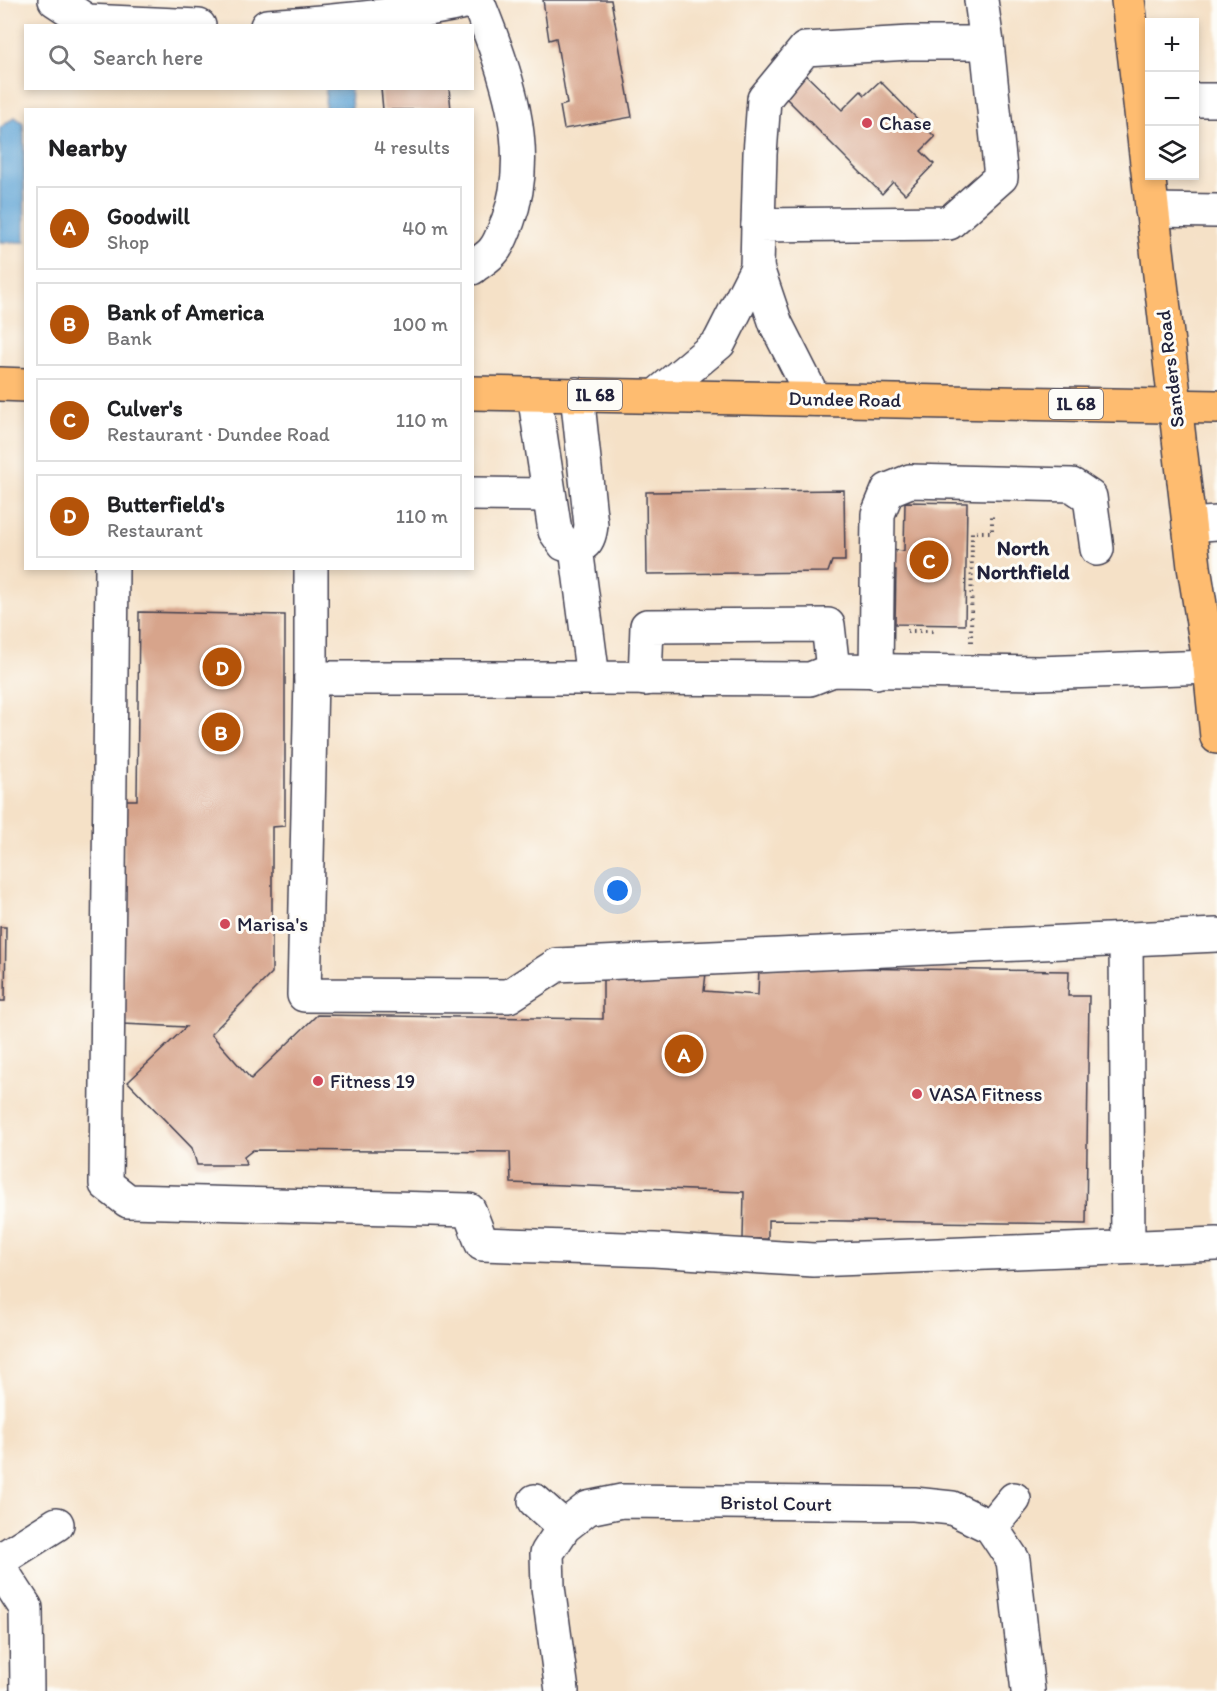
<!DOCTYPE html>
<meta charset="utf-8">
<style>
:root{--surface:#fff;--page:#f2f2f2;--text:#202124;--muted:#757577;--line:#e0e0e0;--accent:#b45309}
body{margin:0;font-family:Itim,sans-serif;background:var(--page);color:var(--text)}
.controls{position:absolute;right:18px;top:18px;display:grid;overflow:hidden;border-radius:0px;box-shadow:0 3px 9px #0003}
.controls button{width:54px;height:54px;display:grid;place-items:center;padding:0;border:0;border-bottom:2px solid var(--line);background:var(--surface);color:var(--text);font:30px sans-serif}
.you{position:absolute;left:618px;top:891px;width:21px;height:21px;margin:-15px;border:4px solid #fff;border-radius:50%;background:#1a73e8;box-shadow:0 0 0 9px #1a73e833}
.badge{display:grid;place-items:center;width:39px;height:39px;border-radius:50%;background:var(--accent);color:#fff;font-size:20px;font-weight:700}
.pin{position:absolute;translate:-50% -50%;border:3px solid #fff;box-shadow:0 2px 6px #0006}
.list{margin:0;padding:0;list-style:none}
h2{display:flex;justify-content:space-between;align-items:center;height:78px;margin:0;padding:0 24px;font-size:26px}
h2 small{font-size:20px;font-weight:400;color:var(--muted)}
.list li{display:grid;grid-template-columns:39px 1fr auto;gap:18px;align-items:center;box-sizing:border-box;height:84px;margin:0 12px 12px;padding:0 12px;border:2px solid var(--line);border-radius:0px}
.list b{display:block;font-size:22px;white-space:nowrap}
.list p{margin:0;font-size:20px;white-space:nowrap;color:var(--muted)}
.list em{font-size:20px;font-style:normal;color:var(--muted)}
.icon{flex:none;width:33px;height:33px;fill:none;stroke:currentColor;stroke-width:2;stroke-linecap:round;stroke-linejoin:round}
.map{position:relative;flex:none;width:1217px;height:1691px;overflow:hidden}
.search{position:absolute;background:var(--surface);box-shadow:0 3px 9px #0003;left:24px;top:24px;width:450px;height:66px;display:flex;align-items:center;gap:15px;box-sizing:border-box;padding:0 21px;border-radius:0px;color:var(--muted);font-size:22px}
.panel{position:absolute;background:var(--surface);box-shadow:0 3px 9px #0003;left:24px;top:108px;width:450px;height:462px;border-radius:0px}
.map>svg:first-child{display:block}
</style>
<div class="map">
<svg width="1217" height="1691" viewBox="0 0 1217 1691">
<rect width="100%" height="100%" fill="#fdfcf7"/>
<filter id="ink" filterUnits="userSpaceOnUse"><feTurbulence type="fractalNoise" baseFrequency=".0167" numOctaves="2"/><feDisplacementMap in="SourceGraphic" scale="12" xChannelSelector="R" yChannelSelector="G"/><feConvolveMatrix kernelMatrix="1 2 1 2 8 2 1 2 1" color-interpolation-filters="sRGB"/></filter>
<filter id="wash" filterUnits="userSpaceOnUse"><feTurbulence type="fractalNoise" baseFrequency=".008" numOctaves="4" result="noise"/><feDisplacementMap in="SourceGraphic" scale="24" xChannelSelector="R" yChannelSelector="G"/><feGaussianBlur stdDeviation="1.35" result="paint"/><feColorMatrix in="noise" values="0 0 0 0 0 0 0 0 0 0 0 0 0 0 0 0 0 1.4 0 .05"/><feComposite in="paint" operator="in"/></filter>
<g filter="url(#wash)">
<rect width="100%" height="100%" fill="#f5e1c7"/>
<g fill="#61a4d5" stroke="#426388" stroke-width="1.5">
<polygon points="326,89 350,89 352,109 325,109"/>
<polygon points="15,117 23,123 24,136 25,242 0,242 0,128"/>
</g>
<g id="blocks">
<g fill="#d7a48b">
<polygon points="543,0 611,0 632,117 564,129 560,106 567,104 556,38 549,40"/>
<polygon points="800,69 842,110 861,91 865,95 880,81 935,137 921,151 934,164 905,194 893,182 882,194 779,91"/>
<polygon points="381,88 449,88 451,110 383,110"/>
<polygon points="844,490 845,561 832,561 828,572 647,574 646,492"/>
<polygon points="905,502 967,503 965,625 895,624 896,570 891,570 891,550 904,551"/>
<polygon points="139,612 285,615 285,826 272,827 272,973 211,1034 251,1079 317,1015 603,1019 603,977 707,964 704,991 758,995 759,967 1069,971 1068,996 1089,996 1086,1224 768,1220 768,1239 743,1239 744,1192 511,1183 510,1152 253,1150 244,1157 246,1165 197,1165 192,1148 128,1082 186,1027 123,1024 124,800 137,800"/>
<polygon points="0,927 6,927 5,1001 0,1001"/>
</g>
</g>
</g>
<g filter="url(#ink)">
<use href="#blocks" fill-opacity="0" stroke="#423f50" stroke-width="1.5"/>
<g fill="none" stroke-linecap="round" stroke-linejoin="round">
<g stroke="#423f50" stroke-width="36">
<g id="minor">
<polyline points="55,0 87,21 199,26"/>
<path d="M267 26C337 21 406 16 474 0"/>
<polyline points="1194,100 1217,100"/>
<polyline points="1152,210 1217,211"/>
<polyline points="758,225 760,154 764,99 805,49 910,43 987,43"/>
<path d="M472 268C479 262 489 257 494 250 500 243 504 230 508 221 535 149 505 68 477 0"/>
<polyline points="757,268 758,225 949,223 1001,177 987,43 981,0"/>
<path d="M534 394 555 531 564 544C583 549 589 544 591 525L577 394"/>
<polyline points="657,395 719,343 757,268 776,324 814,399"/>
<polyline points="472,494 548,495"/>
<polyline points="1189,525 1217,523"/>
<polyline points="576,548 593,678 810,679 833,670 1038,673 1210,667"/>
<polyline points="112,568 106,1184 128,1201 469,1210 482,1244 654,1250 813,1260 1217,1244"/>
<polyline points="311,568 311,678 593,678"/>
<polyline points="876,672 878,514 888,490 910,481 1072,485 1090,497 1097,549"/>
<polyline points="311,678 304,995 509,996 557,965 1217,935"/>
<polyline points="645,679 647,626 828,625 833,670"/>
<polyline points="1126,939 1128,1247"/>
<polyline points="535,1501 564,1527"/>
<polyline points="991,1527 1014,1499"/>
<polyline points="0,1560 57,1524"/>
<polyline points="0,1568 26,1608 27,1691"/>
<polyline points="562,1691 548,1587 547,1553 564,1527 588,1508 622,1501 914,1504 952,1508 991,1527 1013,1560 1028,1691"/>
</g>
</g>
<g stroke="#423f50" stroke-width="36">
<g id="major">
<polyline points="1128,0 1194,567 1210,667 1217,737"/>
<polyline points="0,384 26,385"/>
<polyline points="472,393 1217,407"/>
</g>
</g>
<g stroke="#423f50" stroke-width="4" stroke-dasharray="1.5 4.5" stroke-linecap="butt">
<polyline points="907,631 935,631"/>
<polyline points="971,642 972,532 992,532 992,514"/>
</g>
<use href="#minor" stroke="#fff" stroke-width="33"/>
<use href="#major" stroke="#febc70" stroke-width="33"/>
</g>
</g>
<g fill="#d1495b" stroke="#fdfcf7" stroke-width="2">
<circle cx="867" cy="123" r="6"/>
<circle cx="225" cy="924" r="6"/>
<circle cx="318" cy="1081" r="6"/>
<circle cx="917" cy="1094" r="6"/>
</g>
<g text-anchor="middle" stroke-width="6" stroke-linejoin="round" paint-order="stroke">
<g fill="#fdfcf7" stroke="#646373" stroke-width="1.5">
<rect x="568" y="380" width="54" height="30" rx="4.5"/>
<rect x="1049" y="389" width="54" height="30" rx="4.5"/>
</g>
<g font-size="18" font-weight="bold" fill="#22223b">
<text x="595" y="401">IL 68</text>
<text x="1076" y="410">IL 68</text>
</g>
<g font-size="20" fill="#22223b" stroke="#fdfcf7" text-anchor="start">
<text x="879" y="130">Chase</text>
<text x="237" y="931">Marisa's</text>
<text x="330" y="1088">Fitness 19</text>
<text x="929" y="1101">VASA Fitness</text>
</g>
<g font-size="20" fill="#22223b" stroke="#fdfcf7">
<text transform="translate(1170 369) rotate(-97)" y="7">Sanders Road</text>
<text transform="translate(845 399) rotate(1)" y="7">Dundee Road</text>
<text transform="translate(776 1503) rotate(1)" y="7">Bristol Court</text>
</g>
<g font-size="21" font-weight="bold" fill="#22223b" stroke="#fdfcf7">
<text x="1023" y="555">North<tspan x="1023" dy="24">Northfield</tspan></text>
</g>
</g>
</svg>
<div class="controls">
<button>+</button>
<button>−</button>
<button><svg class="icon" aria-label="layers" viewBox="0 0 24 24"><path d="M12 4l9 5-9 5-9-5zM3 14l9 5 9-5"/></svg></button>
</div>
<div class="you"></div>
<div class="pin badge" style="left:684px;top:1054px">A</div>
<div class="pin badge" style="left:221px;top:732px">B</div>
<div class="pin badge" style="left:929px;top:560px">C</div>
<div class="pin badge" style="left:222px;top:667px">D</div>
<div class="search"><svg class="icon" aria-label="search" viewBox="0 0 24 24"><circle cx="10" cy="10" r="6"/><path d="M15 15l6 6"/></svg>Search here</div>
<section class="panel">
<h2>Nearby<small>4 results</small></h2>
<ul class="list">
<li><span class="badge">A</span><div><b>Goodwill</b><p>Shop</p></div><em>40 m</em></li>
<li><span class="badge">B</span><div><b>Bank of America</b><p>Bank</p></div><em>100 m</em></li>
<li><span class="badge">C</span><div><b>Culver's</b><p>Restaurant · Dundee Road</p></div><em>110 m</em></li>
<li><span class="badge">D</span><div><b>Butterfield's</b><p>Restaurant</p></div><em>110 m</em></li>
</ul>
</section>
</div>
